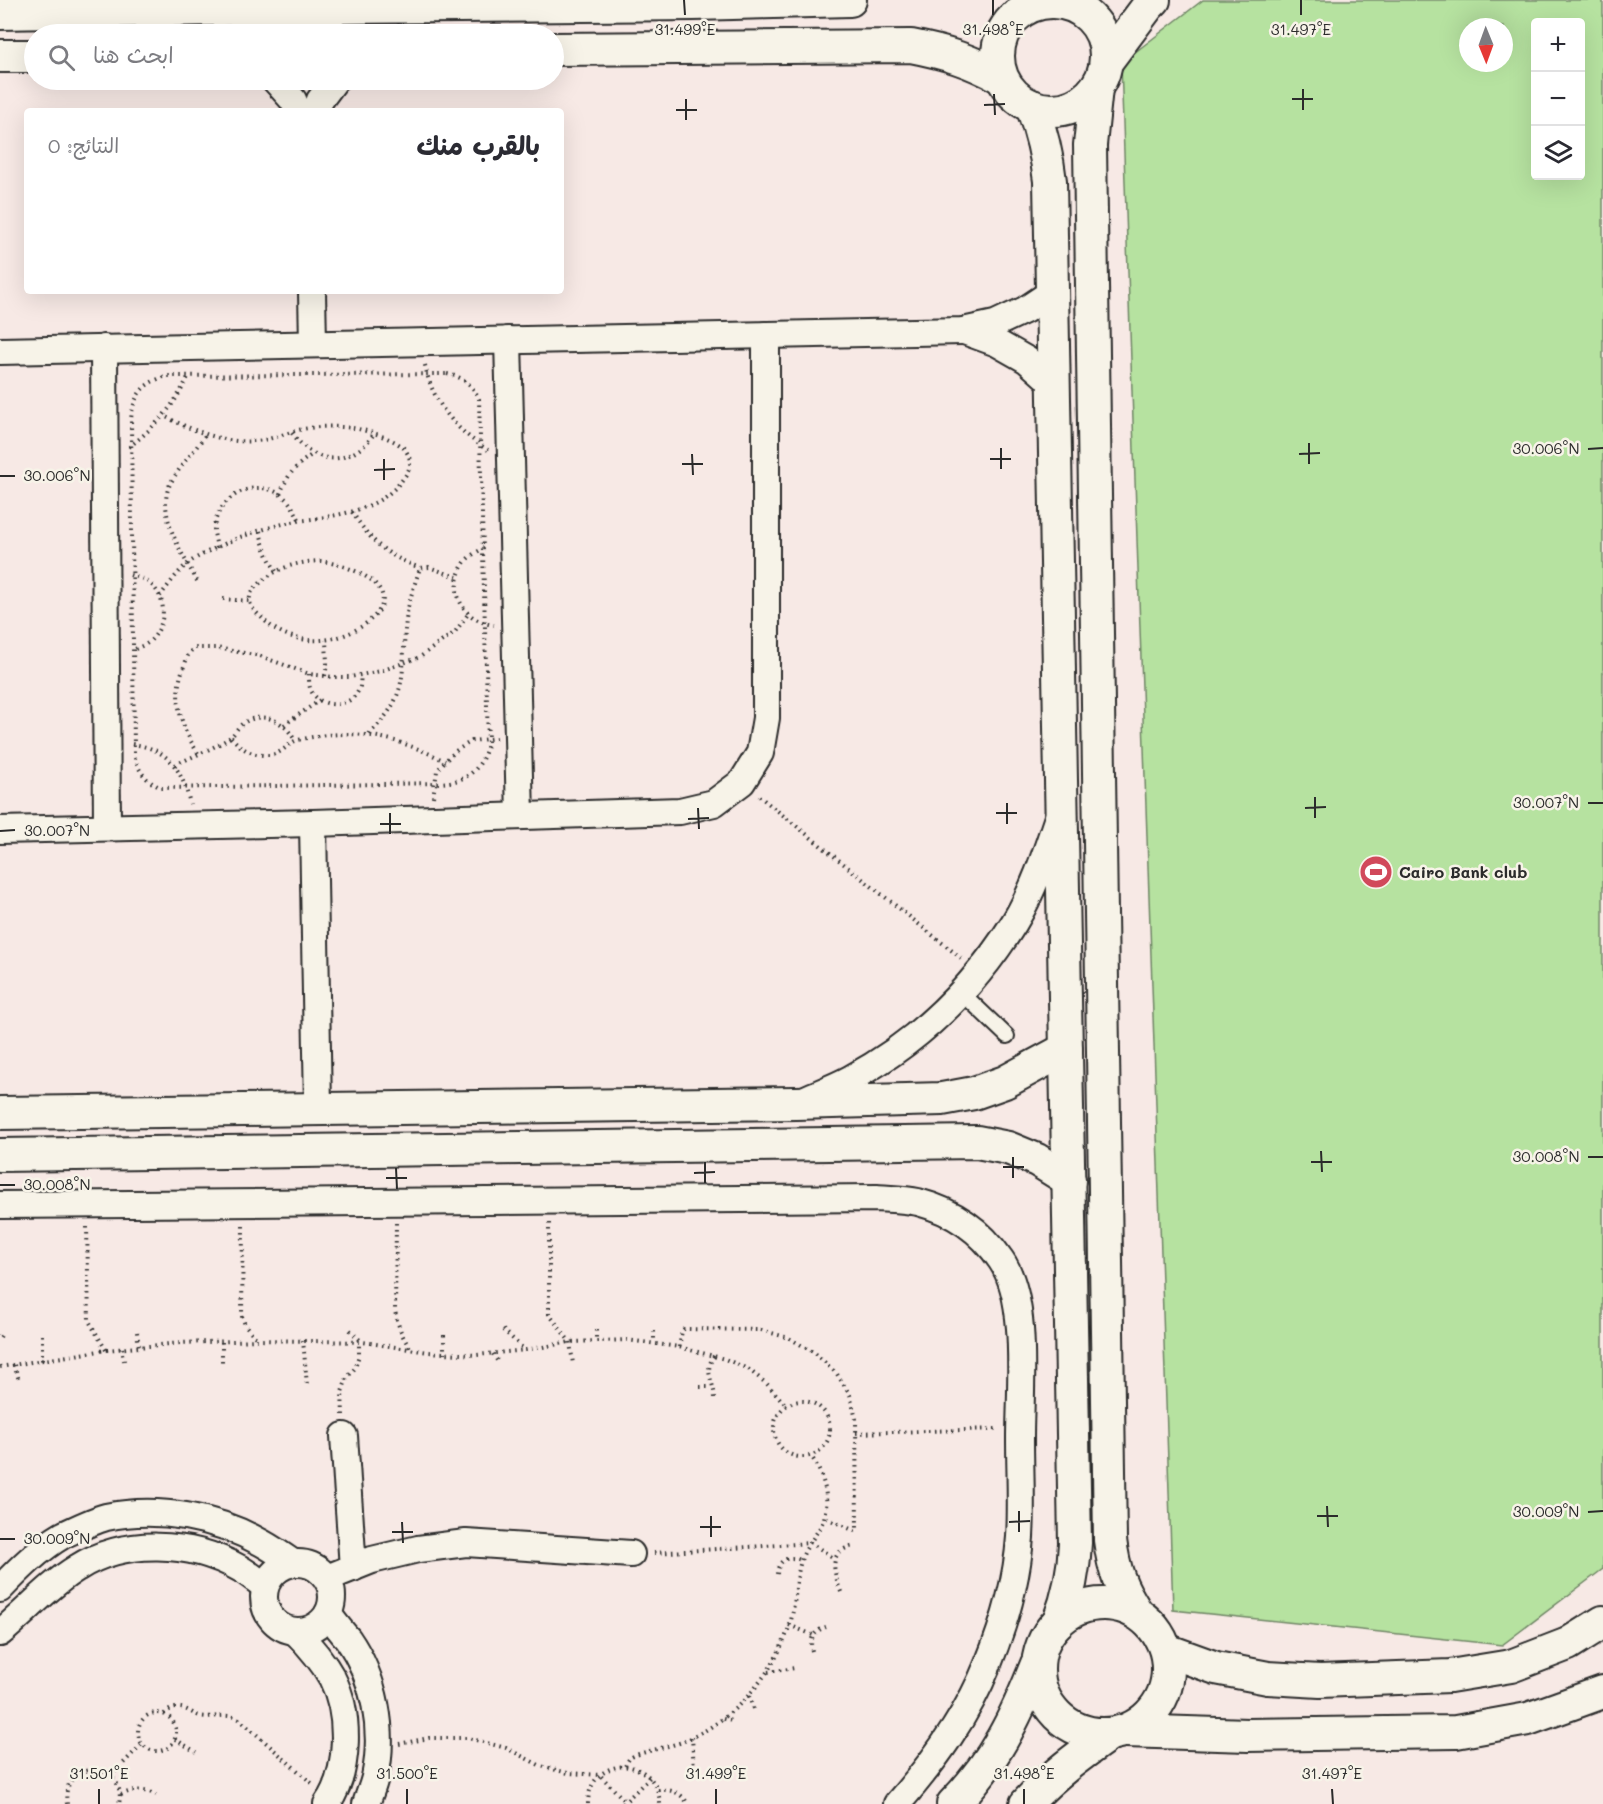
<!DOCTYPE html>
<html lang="ar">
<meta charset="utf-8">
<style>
:root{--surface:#fff;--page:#f7f7f7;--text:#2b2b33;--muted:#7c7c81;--line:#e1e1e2}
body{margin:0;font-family:Mali,"Playpen Sans Arabic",sans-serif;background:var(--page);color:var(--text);direction:rtl}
.controls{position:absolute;right:18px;top:18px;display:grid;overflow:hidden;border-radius:6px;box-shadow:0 6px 24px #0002}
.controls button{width:54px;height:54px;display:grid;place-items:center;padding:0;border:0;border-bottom:2px solid var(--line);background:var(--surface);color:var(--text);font:30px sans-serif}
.compass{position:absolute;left:1459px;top:18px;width:54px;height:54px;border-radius:50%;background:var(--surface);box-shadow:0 6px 24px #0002;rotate:179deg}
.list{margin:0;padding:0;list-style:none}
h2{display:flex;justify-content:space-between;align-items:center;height:78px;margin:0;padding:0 24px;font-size:26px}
h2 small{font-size:20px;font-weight:400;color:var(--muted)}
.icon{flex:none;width:33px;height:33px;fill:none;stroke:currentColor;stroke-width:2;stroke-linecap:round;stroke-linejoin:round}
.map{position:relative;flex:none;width:1603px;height:1804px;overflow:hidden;direction:ltr}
.search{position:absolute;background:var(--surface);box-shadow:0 6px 24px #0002;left:24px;top:24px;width:540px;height:66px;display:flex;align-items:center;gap:15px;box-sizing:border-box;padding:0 21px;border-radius:33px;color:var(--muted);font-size:22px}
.panel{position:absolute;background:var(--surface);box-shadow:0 6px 24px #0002;left:24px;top:108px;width:540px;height:186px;border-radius:6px;direction:rtl}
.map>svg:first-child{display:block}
</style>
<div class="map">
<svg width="1603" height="1804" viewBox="0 0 1603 1804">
<rect width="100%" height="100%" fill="#f7e9e5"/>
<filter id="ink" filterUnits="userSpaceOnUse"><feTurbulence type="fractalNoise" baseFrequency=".0167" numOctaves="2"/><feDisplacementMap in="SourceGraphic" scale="12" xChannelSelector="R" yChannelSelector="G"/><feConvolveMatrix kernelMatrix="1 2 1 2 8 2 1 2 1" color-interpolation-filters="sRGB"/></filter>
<g filter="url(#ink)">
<path fill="#b6e2a0" stroke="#708666" stroke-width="1.5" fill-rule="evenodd" d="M1203 0H1603V1569L1502 1645 1173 1610 1121 63ZM1536 22H1580V176H1536ZM1468 27H1504V63H1468Z"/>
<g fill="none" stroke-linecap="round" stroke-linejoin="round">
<g stroke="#2b2b2b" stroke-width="18">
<polyline id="service" points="962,993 1007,1036"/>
</g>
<g stroke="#2b2b2b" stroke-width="30">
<g id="minor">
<polyline points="275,80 293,100 298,111"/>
<polyline points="316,111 320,100 335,80"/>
<polyline points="312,291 313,344"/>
<polyline points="964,331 997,343 1027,360 1053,383"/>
<polyline points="508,340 520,816"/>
<polyline points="104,348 107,827"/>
<polyline points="0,351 963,331 995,324 1025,310 1052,292"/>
<polyline points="313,823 318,1108"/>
<polyline points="0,830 313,823 680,811 714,803 742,782 760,753 766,718 766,335"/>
<path d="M803 1100C819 1093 835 1087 850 1079 918 1042 973 989 1014 923 1034 890 1046 853 1058 817"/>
<path d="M0 1205 877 1198C890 1199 905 1199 918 1202 952 1211 981 1230 1001 1260 1029 1300 1020 1389 1020 1438 1020 1471 1022 1504 1020 1537 1017 1580 1004 1625 988 1664 967 1717 934 1762 897 1804"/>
<polyline points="344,1436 353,1568"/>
<circle cx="298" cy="1597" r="34"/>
<polyline points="327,1578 372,1560 418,1549 466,1543 631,1554"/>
<path d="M0 1589C19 1569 39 1549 63 1535 76 1529 92 1521 106 1517 158 1506 216 1517 262 1543 273 1549 283 1556 293 1563"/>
<path d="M328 1614C334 1622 341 1631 348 1639 375 1678 385 1731 375 1777 373 1786 369 1795 366 1804"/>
<path d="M295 1631C309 1645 322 1660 332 1678 350 1713 350 1771 327 1804"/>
<path d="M0 1633C26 1612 49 1585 77 1568 124 1538 191 1541 239 1568 248 1573 256 1580 265 1586"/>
</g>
</g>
<g stroke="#2b2b2b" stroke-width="36">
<g id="tertiary">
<circle cx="1052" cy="56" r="54"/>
<polyline points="0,13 340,7 694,4 850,0"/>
<path d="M554 49 911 46C947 53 969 60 1001 77"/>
<polyline points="0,56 34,56"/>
<polyline points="1106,62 1148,6 1154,0"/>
<path d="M1096 88 1090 145 1110 1540C1114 1571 1120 1587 1137 1613"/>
<path d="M1032 106C1041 131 1047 154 1050 181L1075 1543C1074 1571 1069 1595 1059 1621"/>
<polyline points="0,1113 796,1103 942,1099 974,1093 1005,1082 1066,1049"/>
<polyline points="0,1155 977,1142 1008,1148 1037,1160 1069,1180"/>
<circle cx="1103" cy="1669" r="65"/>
<polyline points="1166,1650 1216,1668 1268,1678 1320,1681 1450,1676 1511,1666 1568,1644 1603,1622"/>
<polyline points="1126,1731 1248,1735 1456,1732 1528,1719 1603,1692"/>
<path d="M953 1804C994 1763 1016 1717 1037 1664"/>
<path d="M1026 1804C1051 1776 1080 1755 1110 1734"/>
</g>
</g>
<g stroke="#2b2b2b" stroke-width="4" stroke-dasharray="1.5 4.5" stroke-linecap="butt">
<path d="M425 365C432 402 456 431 488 450"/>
<path d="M447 374C463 377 472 384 479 399L488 744C480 771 467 782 439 783L161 788C145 780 138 771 134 754L131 419C134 394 143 383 167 376Z"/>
<path d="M292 433C309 457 335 468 361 448 366 445 370 439 374 434"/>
<path d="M129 447C157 425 174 407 189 375"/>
<path d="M280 494C288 474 295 466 313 454"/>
<path d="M352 512C372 543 386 555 420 568"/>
<path d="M260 531C263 546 268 558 276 571"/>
<path d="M217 548C216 542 214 535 214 529 216 498 254 476 281 495 291 502 295 511 300 521"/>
<path d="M484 548C478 551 469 556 465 562 446 589 462 621 494 625"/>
<path d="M320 561C352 565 413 590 365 624 335 646 290 647 263 619 258 614 251 609 250 601 249 594 253 590 257 586 275 568 296 562 320 561Z"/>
<path d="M130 575C136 577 144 579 148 582 168 596 167 625 150 641 146 645 139 647 133 650"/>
<path d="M197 581C183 555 159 519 168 489 173 474 197 448 206 434"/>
<path d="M160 596C168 586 177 573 186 565 195 557 223 544 235 539 251 533 270 527 287 523 329 515 378 516 405 476 411 468 412 460 406 451 400 440 366 430 353 428 336 426 320 426 303 429 287 432 272 440 255 441 224 444 192 430 164 416"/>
<polyline points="223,599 250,601"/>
<path d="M309 674C309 678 309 684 310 688 317 709 351 710 359 689 361 686 360 679 361 675"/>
<polyline points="325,676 327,664 326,640"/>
<polyline points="284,725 320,700"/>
<path d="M369 734C414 692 399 666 407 613 410 598 415 583 420 568L429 567 457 577"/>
<path d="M231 737C241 748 250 755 266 755 282 756 287 743 298 740 353 727 395 736 445 761"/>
<path d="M132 744C169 749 182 769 190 804"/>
<path d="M198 753C180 726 171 696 185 664 187 657 189 652 194 648H217L260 656 309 674 333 677H350L381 671 420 657 455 632 468 614"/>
<path d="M175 765C193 756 213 749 229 738 234 735 237 728 242 724 262 710 285 720 295 741"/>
<polyline points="759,796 961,958"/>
<polyline points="433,797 437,771 445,761 457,750 472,741 496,738"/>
<path d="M396 1223 395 1311C398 1326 402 1337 411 1349"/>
<polyline points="549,1223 549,1314 570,1342 573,1364"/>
<polyline points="243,1226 242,1316 245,1325 257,1339"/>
<polyline points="87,1227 89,1321 106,1350"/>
<polyline points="350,1330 362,1342"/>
<polyline points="503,1330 525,1350"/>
<polyline points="596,1330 596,1341"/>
<polyline points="654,1331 654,1343"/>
<polyline points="137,1332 139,1347"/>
<polyline points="42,1335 42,1361"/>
<polyline points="444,1335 444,1354"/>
<polyline points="0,1337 3,1332"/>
<polyline points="303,1340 307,1385"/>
<polyline points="222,1342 222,1362"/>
<polyline points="679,1347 682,1331 684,1329 761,1330 789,1338 815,1353 837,1374 850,1395 856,1419 857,1530 855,1531 824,1517"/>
<polyline points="122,1348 124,1361"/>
<polyline points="493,1354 498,1362"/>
<path d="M714 1356C703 1372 714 1381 715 1398"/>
<polyline points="14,1365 19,1380"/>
<polyline points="0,1367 106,1350 181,1343 257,1340 363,1342 428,1352 477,1355 526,1350 570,1342 627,1340 679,1347 725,1359 748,1369 767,1384 786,1405"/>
<polyline points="700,1387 712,1387"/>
<circle cx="802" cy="1429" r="28"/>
<polyline points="343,1415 342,1392 347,1378 355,1368 359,1355 359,1342"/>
<polyline points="856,1433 998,1429"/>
<polyline points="654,1553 811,1543 834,1558"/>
<path d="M777 1574C778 1560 788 1555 801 1560"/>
<path d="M841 1592C833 1571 827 1550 855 1546"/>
<polyline points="789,1625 813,1635"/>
<path d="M812 1651C809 1639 814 1631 826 1627"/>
<polyline points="768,1672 795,1668"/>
<polyline points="749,1696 754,1712"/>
<circle cx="157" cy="1732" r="19"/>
<path d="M164 1714C168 1711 172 1708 177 1708 186 1707 192 1714 200 1716 215 1719 224 1712 239 1719L314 1785"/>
<polyline points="723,1719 732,1721"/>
<polyline points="692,1737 694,1770"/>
<polyline points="175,1739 196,1752"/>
<polyline points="399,1744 429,1738 468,1738 506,1748 541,1766 568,1773 600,1775 625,1801"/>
<path d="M625 1766C627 1763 628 1760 630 1758 636 1753 672 1746 682 1742 733 1721 774 1676 790 1624 796 1603 795 1581 801 1561 804 1549 813 1539 819 1529 833 1507 825 1476 811 1456"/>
<polyline points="111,1776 142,1744"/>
<path d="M658 1790C671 1789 681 1792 688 1804"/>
<path d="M121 1795C133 1789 144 1789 156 1795"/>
<path d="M67 1804C59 1758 128 1759 119 1804"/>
<path d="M588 1804C588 1755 657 1753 660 1804"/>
<polyline points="623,1804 650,1777"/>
</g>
<use href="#service" stroke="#f7f3e8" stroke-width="14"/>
<use href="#minor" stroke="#f7f3e8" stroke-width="26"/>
<use href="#tertiary" stroke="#f7f3e8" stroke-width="32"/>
</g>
</g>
<path fill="none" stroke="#2b2b2b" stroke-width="2" d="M684 0 685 15M993 0V15M1301 0V15M1303 89V110M994 94 995 115M686 99V120M1292 99H1313M984 105 1005 104M676 110H697M1309 443V464M1001 448V469M1588 449 1603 448M692 454 693 475M1299 454 1320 453M384 459V480M990 459H1011M682 464H703M374 470 395 469M0 476H15M1315 797V818M1007 803V824M1588 803H1603M698 808 699 829M1305 808 1326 807M390 813V834M996 813H1017M688 819 709 818M380 824H401M0 831 15 830M1321 1151 1322 1172M1013 1157V1178M1588 1157H1603M705 1162V1183M1311 1162H1332M1003 1167H1024M396 1168 397 1189M694 1173 715 1172M386 1178H407M0 1185H15M1327 1506 1328 1527M1019 1511V1532M1588 1512 1603 1511M711 1516V1537M1317 1516H1338M402 1522 403 1543M1009 1522 1030 1521M700 1527H721M392 1532H413M0 1539H15M99 1789V1804M407 1789V1804M716 1789V1804M1024 1789V1804M1332 1789 1333 1804"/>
<defs>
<g id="stadium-disc" transform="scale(1.725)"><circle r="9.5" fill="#d1495b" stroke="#f7f3e8"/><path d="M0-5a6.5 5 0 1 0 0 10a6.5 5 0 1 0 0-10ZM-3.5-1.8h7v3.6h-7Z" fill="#fff"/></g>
</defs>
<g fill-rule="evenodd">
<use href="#stadium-disc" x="1376" y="872"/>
</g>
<g text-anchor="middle" stroke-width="5" stroke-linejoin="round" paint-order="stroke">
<g font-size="16" font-weight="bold" fill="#2b2b2b" stroke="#f7f3e8" text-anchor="start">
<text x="1399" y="878">Cairo Bank club</text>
</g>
</g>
<g font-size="15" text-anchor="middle" fill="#2b2b2b" stroke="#f7f3e8" stroke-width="5" stroke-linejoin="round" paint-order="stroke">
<text x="685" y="35">31.499°E</text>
<text x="993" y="35">31.498°E</text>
<text x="1301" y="35">31.497°E</text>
<text x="1546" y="454">30.006°N</text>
<text x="57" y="481">30.006°N</text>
<text x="1546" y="808">30.007°N</text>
<text x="57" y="836">30.007°N</text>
<text x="1546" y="1162">30.008°N</text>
<text x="57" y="1190">30.008°N</text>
<text x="1546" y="1517">30.009°N</text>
<text x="57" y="1544">30.009°N</text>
<text x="99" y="1779">31.501°E</text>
<text x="407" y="1779">31.500°E</text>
<text x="716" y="1779">31.499°E</text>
<text x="1024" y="1779">31.498°E</text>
<text x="1332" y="1779">31.497°E</text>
</g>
</svg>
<div class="controls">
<button>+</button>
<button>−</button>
<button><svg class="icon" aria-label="layers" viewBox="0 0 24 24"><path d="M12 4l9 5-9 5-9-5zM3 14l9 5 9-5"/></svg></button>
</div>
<svg class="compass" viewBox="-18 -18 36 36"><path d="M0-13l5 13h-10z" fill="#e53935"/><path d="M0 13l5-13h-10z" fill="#7c7c81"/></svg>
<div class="search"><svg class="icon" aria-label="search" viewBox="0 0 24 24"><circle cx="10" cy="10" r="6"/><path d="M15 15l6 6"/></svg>ابحث هنا</div>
<section class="panel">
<h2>بالقرب منك<small>النتائج: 0</small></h2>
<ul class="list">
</ul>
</section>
</div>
